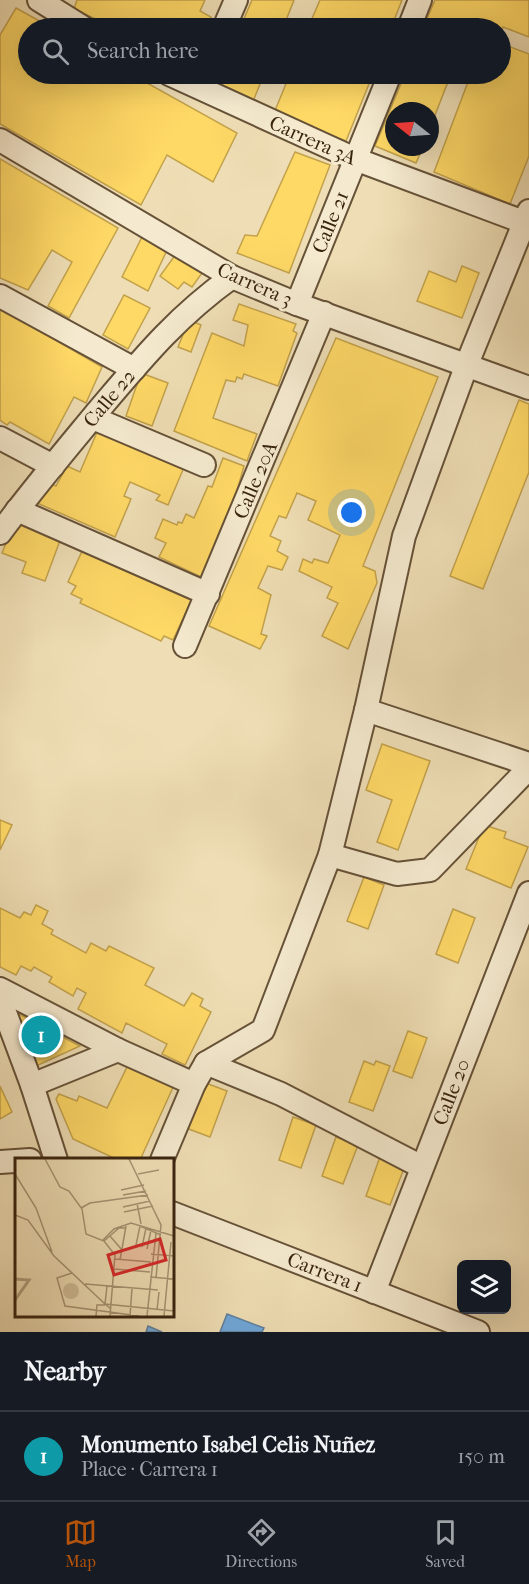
<!DOCTYPE html>
<meta charset="utf-8">
<style>
:root{--surface:#171b24;--page:#20242c;--text:#f1f3f6;--muted:#9ea1a6;--line:#363941;--accent:#b45309}
body{margin:0;font-family:"IM FELL French Canon",serif;background:var(--page);color:var(--text)}
.controls{position:absolute;right:18px;bottom:18px;display:grid;overflow:hidden;border-radius:9px;box-shadow:0 6px 24px #0002}
.controls button{width:54px;height:54px;display:grid;place-items:center;padding:0;border:0;border-bottom:2px solid var(--line);background:var(--surface);color:var(--text);font:30px sans-serif}
.compass{position:absolute;left:385px;top:102px;width:54px;height:54px;border-radius:50%;background:var(--surface);box-shadow:0 6px 24px #0002;rotate:287deg}
.you{position:absolute;left:352px;top:513px;width:21px;height:21px;margin:-15px;border:4px solid #fff;border-radius:50%;background:#1a73e8;box-shadow:0 0 0 9px #1a73e833}
.badge{display:grid;place-items:center;width:39px;height:39px;border-radius:50%;background:var(--accent);color:#fff;font-size:20px;font-weight:700}
.pin{position:absolute;translate:-50% -50%;border:3px solid #fff;box-shadow:0 2px 6px #0006}
.list{margin:0;padding:0;list-style:none}
h2{display:flex;justify-content:space-between;align-items:center;height:78px;margin:0;padding:0 24px;font-size:26px}
h2 small{font-size:20px;font-weight:400;color:var(--muted)}
.list li{display:grid;grid-template-columns:39px 1fr auto;gap:18px;align-items:center;box-sizing:border-box;height:90px;padding:0 24px;border-top:2px solid var(--line)}
.list b{display:block;font-size:22px;white-space:nowrap}
.list p{margin:0;font-size:20px;white-space:nowrap;color:var(--muted)}
.list em{font-size:20px;font-style:normal;color:var(--muted)}
.icon{flex:none;width:33px;height:33px;fill:none;stroke:currentColor;stroke-width:2;stroke-linecap:round;stroke-linejoin:round}
.map{position:relative;flex:none;width:529px;height:1332px;overflow:hidden}
.search{position:absolute;background:var(--surface);box-shadow:0 6px 24px #0002;left:18px;right:18px;top:18px;height:66px;display:flex;align-items:center;gap:15px;box-sizing:border-box;padding:0 21px;border-radius:33px;color:var(--muted);font-size:22px}
.sheet{height:168px;background:var(--surface)}
nav{display:flex;justify-content:space-around;align-items:center;box-sizing:border-box;height:84px;border-top:2px solid var(--line);background:var(--surface);font-size:16px;color:var(--muted)}
nav a{display:grid;justify-items:center;gap:3px}
nav .on{color:var(--accent)}
.map>svg:first-child{display:block}
</style>
<div class="map">
<svg width="529" height="1332" viewBox="0 0 529 1332">
<rect width="100%" height="100%" fill="#efdeb5"/>
<filter id="stains"><feTurbulence type="fractalNoise" baseFrequency=".00333" numOctaves="4"/><feColorMatrix values="0 0 0 0 .2 0 0 0 0 .09 0 0 0 0 .02 0 0 0 .5 -.17"/></filter>
<radialGradient id="worn" r=".72"><stop offset=".6" stop-color="#630" stop-opacity="0"/><stop offset="1" stop-color="#630" stop-opacity=".3"/></radialGradient>
<g fill="#ffd966" stroke="#c3a24c" stroke-width="1.5">
<polygon points="77,0 205,0 200,11 211,17 207,28 115,28 74,9"/>
<polygon points="252,0 294,0 283,28 240,28"/>
<polygon points="320,0 402,0 391,28 308,28"/>
<polygon points="435,0 529,0 529,37 503,27 500,36 500,28 423,28"/>
<polygon points="16,8 52,28 28,28 28,74 131,74 237,133 213,182 167,155 141,205 0,124 0,35"/>
<polygon points="500,43 529,54 529,156 510,204 434,172 471,74 500,74"/>
<polygon points="222,74 264,74 252,104 216,90"/>
<polygon points="290,74 373,74 346,141 274,113"/>
<polygon points="405,74 451,74 430,128 430,111 394,111 394,147 423,147 416,163 375,146"/>
<polygon points="295,152 330,165 289,273 237,253 245,235 257,236"/>
<polygon points="0,159 118,228 69,318 48,306 72,262 52,250 28,290 0,278"/>
<polygon points="142,237 167,250 148,291 122,277"/>
<polygon points="176,254 202,273 192,287 184,282 178,289 160,276"/>
<polygon points="462,266 479,273 462,318 417,301 429,271 456,282"/>
<polygon points="124,295 150,308 128,349 103,335"/>
<polygon points="239,304 296,324 293,331 297,333 278,386 244,374 242,379 237,377 235,382 226,380 213,418 257,434 247,461 174,431 212,333 244,346 248,325 233,320"/>
<polygon points="0,308 102,367 86,403 74,397 49,444 10,422 7,425 0,420"/>
<polygon points="189,320 201,325 191,352 178,347"/>
<polygon points="336,338 438,377 363,566 375,571 377,583 348,649 322,636 338,603 327,598 332,587 299,571 303,559 312,563 314,559 328,563 340,535 308,520 316,501 297,493 286,518 279,516 270,536 281,541 277,551 288,557 282,570 268,566 258,588 271,595 261,634 267,636 260,649 209,626"/>
<polygon points="141,373 168,383 152,426 126,416"/>
<polygon points="519,400 529,404 529,472 483,589 450,576"/>
<polygon points="98,430 185,465 168,505 156,500 160,495 130,482 124,496 131,499 115,537 37,503 47,482 56,486 67,466 80,472"/>
<polygon points="223,458 244,466 232,508 201,577 159,557 166,543 155,538 163,519 177,525 178,522 182,523 186,514 194,518 208,486 212,487"/>
<polygon points="15,520 61,538 45,581 22,573 26,562 2,553"/>
<polygon points="83,549 192,599 173,640 164,636 161,641 80,603 82,599 71,594 76,586 68,582"/>
<polygon points="382,744 430,761 398,850 377,842 392,800 366,790"/>
<polygon points="0,820 12,825 0,850"/>
<polygon points="484,825 506,832 504,838 528,847 511,888 466,869"/>
<polygon points="364,877 384,885 368,929 347,921"/>
<polygon points="36,905 48,911 42,924 53,930 51,934 86,953 91,943 106,951 109,946 154,968 145,985 184,1006 192,993 203,999 200,1006 211,1012 185,1065 162,1054 167,1044 126,1023 122,1033 78,1009 86,993 77,988 73,996 49,982 52,977 34,967 31,971 21,966 16,975 0,967 0,908 20,918 24,912 31,915"/>
<polygon points="453,909 475,918 458,963 436,954"/>
<polygon points="13,1011 80,1046 36,1066"/>
<polygon points="408,1031 427,1038 412,1078 393,1071"/>
<polygon points="364,1061 374,1065 376,1061 390,1066 373,1111 349,1102"/>
<polygon points="129,1063 175,1083 140,1160 118,1160 73,1139 56,1099 59,1094 77,1101 79,1096 107,1108"/>
<polygon points="203,1082 227,1091 210,1137 186,1128"/>
<polygon points="0,1086 12,1112 0,1119"/>
<polygon points="293,1117 316,1125 301,1168 279,1160"/>
<polygon points="336,1137 358,1145 343,1184 322,1176"/>
<polygon points="381,1154 406,1163 390,1205 366,1196"/>
</g>
<g fill="#6fa8dc" stroke="#5e809e" stroke-width="1.5">
<polygon points="227,1314 264,1328 262,1332 220,1332"/>
<polygon points="148,1326 162,1332 146,1332"/>
</g>
<g fill="none" stroke-linecap="round" stroke-linejoin="round">
<g stroke="#665238" stroke-width="26">
<g id="minor">
<polyline points="39,0 84,28"/>
<polyline points="224,28 236,0"/>
<polyline points="409,28 420,0"/>
<polyline points="169,74 355,159 529,224"/>
<polyline points="0,140 232,277 297,304 529,388"/>
<polyline points="0,296 134,369"/>
<polyline points="297,304 390,74"/>
<polyline points="93,418 204,465"/>
<polyline points="0,438 53,466"/>
<polyline points="17,510 208,594"/>
<path d="M0 533C31 491 64 452 97 412 142 359 175 318 232 277"/>
<polyline points="185,646 324,313"/>
<polyline points="366,710 529,764"/>
<polyline points="330,855 397,874 430,870 529,768"/>
<polyline points="0,989 118,1050 194,1084"/>
<polyline points="0,999 32,1085 56,1160"/>
<polyline points="206,1063 281,1094 422,1167"/>
<polyline points="32,1085 118,1050"/>
<polyline points="162,1160 194,1084 206,1063 263,1030 330,855 366,710 404,536 467,364 529,211"/>
<polyline points="0,1162 30,1160"/>
<polyline points="172,1213 478,1332"/>
<polyline points="374,1292 529,893"/>
</g>
</g>
<use href="#minor" stroke="#f5eacf" stroke-width="22"/>
</g>
<g text-anchor="middle" stroke-width="6" stroke-linejoin="round" paint-order="stroke">
<g font-size="20" fill="#38230f" stroke="#f5eacf">
<text transform="translate(313 140) rotate(24)" y="7">Carrera 3A</text>
<text transform="translate(330 222) rotate(-68)" y="7">Calle 21</text>
<text transform="translate(255 284) rotate(24)" y="7">Carrera 3</text>
<text transform="translate(109 398) rotate(-50)" y="7">Calle 22</text>
<text transform="translate(255 480) rotate(-67)" y="7">Calle 20A</text>
<text transform="translate(451 1092) rotate(-69)" y="7">Calle 20</text>
<text transform="translate(325 1272) rotate(21)" y="7">Carrera 1</text>
</g>
</g>
<g transform="translate(15 1158)">
<rect width="159" height="159" fill="#efdeb5"/>
<path d="M48 133a8 8 0 1 1 16 0a8 8 0 1 1-16 0Z" fill="#d0be99"/>
<path fill="none" stroke="#b19e7d" stroke-width="3" d="M0 121 14 122 0 142"/>
<path fill="none" stroke="#a69373" stroke-width="1.5" d="M30 1 45 29 54 33 67 51 71 76 89 83 100 97M114 1 146 67 141 120M0 16 21 50 37 94M123 16 144 12M106 32 129 27M108 37 131 33M122 45 126 66M108 49 135 43M66 50 75 45 133 37M109 54 138 48M0 57 13 62 39 98 90 146 159 153M95 78 107 92M88 82 99 71 116 65 159 78M89 83 104 70H111M121 87 125 68 146 77M127 89 131 70M132 91 136 72M136 96 159 98M100 101 136 104M105 102 111 68M99 111 135 114M57 115 42 120 50 148 124 158M135 119 159 121M70 126 143 132M92 128 90 146 96 151M142 152 144 134M81 158 82 147H90M95 158 100 97M115 158 117 130M132 158 141 75M149 158 156 84"/>
<path fill="#d62828" fill-opacity="0.15" stroke="#d62828" stroke-width="3" d="M145 81 151 102 99 117 93 97Z"/>
<rect width="159" height="159" fill="none" stroke="#38230f" stroke-width="3"/>
</g>
<rect width="100%" height="100%" filter="url(#stains)"/>
<rect width="100%" height="100%" fill="url(#worn)"/>
</svg>
<div class="controls">
<button><svg class="icon" aria-label="layers" viewBox="0 0 24 24"><path d="M12 4l9 5-9 5-9-5zM3 14l9 5 9-5"/></svg></button>
</div>
<svg class="compass" viewBox="-18 -18 36 36"><path d="M0-13l5 13h-10z" fill="#e53935"/><path d="M0 13l5-13h-10z" fill="#9ea1a6"/></svg>
<div class="you"></div>
<div class="pin badge" style="left:41px;top:1035px;background:#0f9aa8">1</div>
<div class="search"><svg class="icon" aria-label="search" viewBox="0 0 24 24"><circle cx="10" cy="10" r="6"/><path d="M15 15l6 6"/></svg>Search here</div>
</div>
<section class="sheet">
<h2>Nearby<small></small></h2>
<ul class="list">
<li><span class="badge" style="background:#0f9aa8">1</span><div><b>Monumento Isabel Celis Nuñez</b><p>Place · Carrera 1</p></div><em>150 m</em></li>
</ul>
</section>
<nav>
<a class="on"><svg class="icon" aria-label="map" viewBox="0 0 24 24"><path d="M3 6l6-2 6 2 6-2v14l-6 2-6-2-6 2zM9 4v14M15 6v14"/></svg>Map</a>
<a><svg class="icon" aria-label="directions" viewBox="0 0 24 24"><path d="M12 3l9 9-9 9-9-9zM9 14v-3h6M13 9l2 2-2 2"/></svg>Directions</a>
<a><svg class="icon" aria-label="saved" viewBox="0 0 24 24"><path d="M7 4h10v16l-5-4-5 4z"/></svg>Saved</a>
</nav>
